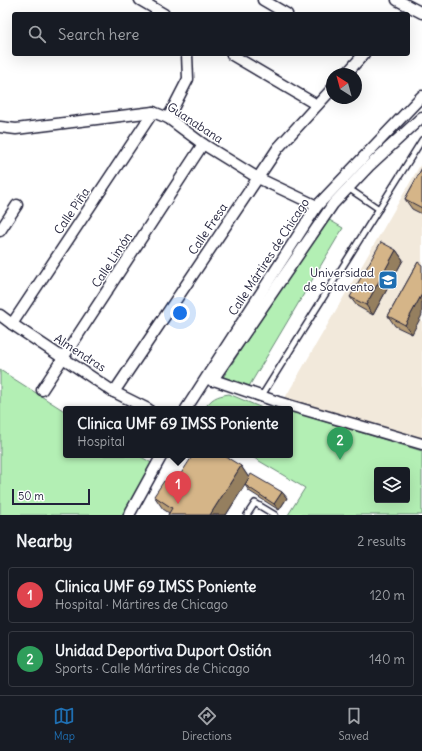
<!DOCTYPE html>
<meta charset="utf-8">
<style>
:root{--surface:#171b24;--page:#20242c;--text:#f1f3f6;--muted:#9ea1a6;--line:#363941;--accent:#1f6fb2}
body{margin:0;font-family:Delius,sans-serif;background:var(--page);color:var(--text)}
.controls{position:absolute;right:12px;bottom:12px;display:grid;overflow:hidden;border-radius:4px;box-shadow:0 4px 16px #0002}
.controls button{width:36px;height:36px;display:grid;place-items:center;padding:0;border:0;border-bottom:1px solid var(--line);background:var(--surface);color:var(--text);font:20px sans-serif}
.compass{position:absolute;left:326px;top:68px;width:36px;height:36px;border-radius:50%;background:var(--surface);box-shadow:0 4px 16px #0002;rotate:324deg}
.scale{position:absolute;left:12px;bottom:10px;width:78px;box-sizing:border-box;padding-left:4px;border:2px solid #22223b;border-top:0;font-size:11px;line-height:14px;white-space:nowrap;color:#22223b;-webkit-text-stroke:3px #fff;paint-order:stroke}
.you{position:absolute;left:180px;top:313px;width:14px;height:14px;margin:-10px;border:3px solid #fff;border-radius:50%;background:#1a73e8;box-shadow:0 0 0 6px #1a73e833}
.badge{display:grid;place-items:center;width:26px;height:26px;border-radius:50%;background:var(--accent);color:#fff;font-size:13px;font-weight:700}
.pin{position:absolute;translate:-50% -33px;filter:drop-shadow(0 1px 2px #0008)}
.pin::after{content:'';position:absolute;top:21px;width:14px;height:12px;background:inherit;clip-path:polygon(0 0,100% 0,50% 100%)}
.popup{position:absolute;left:63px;top:406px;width:230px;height:52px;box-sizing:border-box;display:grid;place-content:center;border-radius:4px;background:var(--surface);filter:drop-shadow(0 1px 3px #0005);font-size:13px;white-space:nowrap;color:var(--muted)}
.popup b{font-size:15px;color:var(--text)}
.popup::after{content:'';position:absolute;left:50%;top:100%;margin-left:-8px;border:8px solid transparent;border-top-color:var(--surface)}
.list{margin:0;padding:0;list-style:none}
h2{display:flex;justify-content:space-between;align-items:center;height:52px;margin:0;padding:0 16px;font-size:17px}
h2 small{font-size:13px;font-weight:400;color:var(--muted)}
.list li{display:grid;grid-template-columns:26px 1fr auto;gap:12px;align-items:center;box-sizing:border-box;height:56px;margin:0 8px 8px;padding:0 8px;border:1px solid var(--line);border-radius:4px}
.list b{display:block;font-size:15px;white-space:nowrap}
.list p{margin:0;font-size:13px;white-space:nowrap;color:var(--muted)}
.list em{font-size:13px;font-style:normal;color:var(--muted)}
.icon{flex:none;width:22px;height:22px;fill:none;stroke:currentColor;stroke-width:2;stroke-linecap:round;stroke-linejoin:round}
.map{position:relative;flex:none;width:422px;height:515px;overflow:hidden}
.search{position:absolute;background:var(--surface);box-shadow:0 4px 16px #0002;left:12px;right:12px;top:12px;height:44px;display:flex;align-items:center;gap:10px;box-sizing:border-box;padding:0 14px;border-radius:4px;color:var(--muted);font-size:15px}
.sheet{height:180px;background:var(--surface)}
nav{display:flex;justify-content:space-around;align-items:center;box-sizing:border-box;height:56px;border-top:1px solid var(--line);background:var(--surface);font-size:11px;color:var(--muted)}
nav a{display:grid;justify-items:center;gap:2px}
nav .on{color:var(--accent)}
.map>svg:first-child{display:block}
</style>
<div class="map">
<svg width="422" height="515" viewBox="0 0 422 515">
<rect width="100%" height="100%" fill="#fff"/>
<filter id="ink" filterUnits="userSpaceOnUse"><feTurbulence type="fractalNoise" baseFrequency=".025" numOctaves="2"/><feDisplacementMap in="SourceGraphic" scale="8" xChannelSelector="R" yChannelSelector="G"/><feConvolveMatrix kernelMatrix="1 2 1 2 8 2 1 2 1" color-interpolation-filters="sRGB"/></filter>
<g filter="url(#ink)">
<polygon fill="#f2e9db" points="422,162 422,438 285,398"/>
<g fill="#b3efb4" stroke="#6a8878" fill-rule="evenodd">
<polygon points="326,218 343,228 248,388 222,379"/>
<polygon points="0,370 66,412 66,455 138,455 155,465 123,515 0,515"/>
<path d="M229 394 262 408 274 407 282 409H204C212 398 216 396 229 394Z"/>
<path d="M290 411 422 451V515H288L305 488 249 455H290ZM377 470H407V500H377Z"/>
</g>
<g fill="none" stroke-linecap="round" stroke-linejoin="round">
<g stroke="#22223b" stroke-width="8">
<g id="lane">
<polyline points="348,188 379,209"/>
<polyline points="261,397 422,140"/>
<polyline points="247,515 255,503 275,515"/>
</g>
</g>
<g stroke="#22223b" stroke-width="13">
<g id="street">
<polyline points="140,0 164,14"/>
<polyline points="263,0 287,14"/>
<polyline points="397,0 422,13"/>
<polyline points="232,55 317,105"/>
<polyline points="346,74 364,54"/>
<polyline points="168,118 188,79 187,54"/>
<polyline points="0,127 16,129 153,112 168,118 203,144 258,178 317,206"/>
<polyline points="0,231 17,205"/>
<polyline points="0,315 12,324 114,392 148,409"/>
<polyline points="12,324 153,112"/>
<polyline points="208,378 278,402 422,444"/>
<polyline points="212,381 333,204 369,166 422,117"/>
<polyline points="42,390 203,144"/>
<polyline points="114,392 278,148 332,89"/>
<polyline points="186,409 317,206 422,96"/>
<polyline points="129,515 162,455"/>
</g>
</g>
<use href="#lane" stroke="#fff" stroke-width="5"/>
<use href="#street" stroke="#fff" stroke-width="10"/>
</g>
<g fill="#b79c75" stroke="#22223b">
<polygon points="422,168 422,214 412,209 405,199"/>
<polygon points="396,250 403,260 373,315 357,306 350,297"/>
<polygon points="418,262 412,334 395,326 388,316"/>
<polygon points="241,466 249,478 282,492 287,498 279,510 249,491 245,485 226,515 168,515 169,513 163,509 154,496 173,486"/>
</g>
<g fill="#957f5f" stroke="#22223b">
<polygon points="396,250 403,260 373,315 366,305"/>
<polygon points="422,294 422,315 412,334 405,325"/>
<polygon points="241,466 249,478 226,515 210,515"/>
<polygon points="282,492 287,498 279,510 274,504"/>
</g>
<g fill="#d5b588" stroke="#22223b">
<polygon points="422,168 422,208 405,199"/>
<polygon points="381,242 396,250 366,305 350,297"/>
<polygon points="418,262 422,265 422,294 405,325 388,316"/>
<polygon points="193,455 223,455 241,466 210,515 168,515 172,508 154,496 164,481 173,486"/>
<polygon points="251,474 282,492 274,504 245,485"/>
</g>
</g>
<defs>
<g id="university-square" transform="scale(1)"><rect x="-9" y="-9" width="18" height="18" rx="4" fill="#1f6fb2" stroke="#fff"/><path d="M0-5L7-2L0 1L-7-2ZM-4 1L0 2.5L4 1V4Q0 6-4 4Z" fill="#fff"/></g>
</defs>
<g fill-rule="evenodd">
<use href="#university-square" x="388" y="280"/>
</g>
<g text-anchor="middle" stroke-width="3" stroke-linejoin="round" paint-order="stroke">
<g font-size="12" fill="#22223b" stroke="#fff">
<text transform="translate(195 123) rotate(33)" y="4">Guanabana</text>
<text transform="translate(72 211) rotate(-56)" y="4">Calle Piña</text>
<text transform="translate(208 229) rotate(-56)" y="4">Calle Fresa</text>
<text transform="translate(269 257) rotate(-57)" y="4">Calle Mártires de Chicago</text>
<text transform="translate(112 260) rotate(-57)" y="4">Calle Limón</text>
<text transform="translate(80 353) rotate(33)" y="4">Almendras</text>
</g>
<g font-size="12" fill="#22223b" stroke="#fff" text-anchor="end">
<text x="374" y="277">Universidad<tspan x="374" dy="14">de Sotavento</tspan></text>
</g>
</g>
</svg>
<div class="controls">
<button><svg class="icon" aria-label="layers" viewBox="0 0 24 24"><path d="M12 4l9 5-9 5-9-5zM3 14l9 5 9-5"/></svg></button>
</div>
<svg class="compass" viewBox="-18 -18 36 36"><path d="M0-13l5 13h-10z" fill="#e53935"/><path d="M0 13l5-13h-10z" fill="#9ea1a6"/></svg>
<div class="scale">50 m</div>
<div class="you"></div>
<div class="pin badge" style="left:178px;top:504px;background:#e0444e">1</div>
<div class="popup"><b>Clinica UMF 69 IMSS Poniente</b>Hospital</div>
<div class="pin badge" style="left:340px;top:460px;background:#2e9e5b">2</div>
<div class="search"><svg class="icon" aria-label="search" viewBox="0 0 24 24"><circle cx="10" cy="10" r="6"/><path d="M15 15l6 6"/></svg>Search here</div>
</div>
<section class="sheet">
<h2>Nearby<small>2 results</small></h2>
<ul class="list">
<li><span class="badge" style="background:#e0444e">1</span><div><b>Clinica UMF 69 IMSS Poniente</b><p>Hospital · Mártires de Chicago</p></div><em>120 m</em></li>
<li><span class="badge" style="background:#2e9e5b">2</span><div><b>Unidad Deportiva Duport Ostión</b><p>Sports · Calle Mártires de Chicago</p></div><em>140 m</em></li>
</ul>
</section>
<nav>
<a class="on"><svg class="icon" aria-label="map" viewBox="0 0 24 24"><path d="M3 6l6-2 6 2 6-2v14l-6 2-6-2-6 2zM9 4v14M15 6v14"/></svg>Map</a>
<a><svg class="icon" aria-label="directions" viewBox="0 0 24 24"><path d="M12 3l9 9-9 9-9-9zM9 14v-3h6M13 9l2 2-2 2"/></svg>Directions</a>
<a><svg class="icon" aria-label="saved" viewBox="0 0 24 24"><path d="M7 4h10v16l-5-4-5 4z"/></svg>Saved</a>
</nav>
